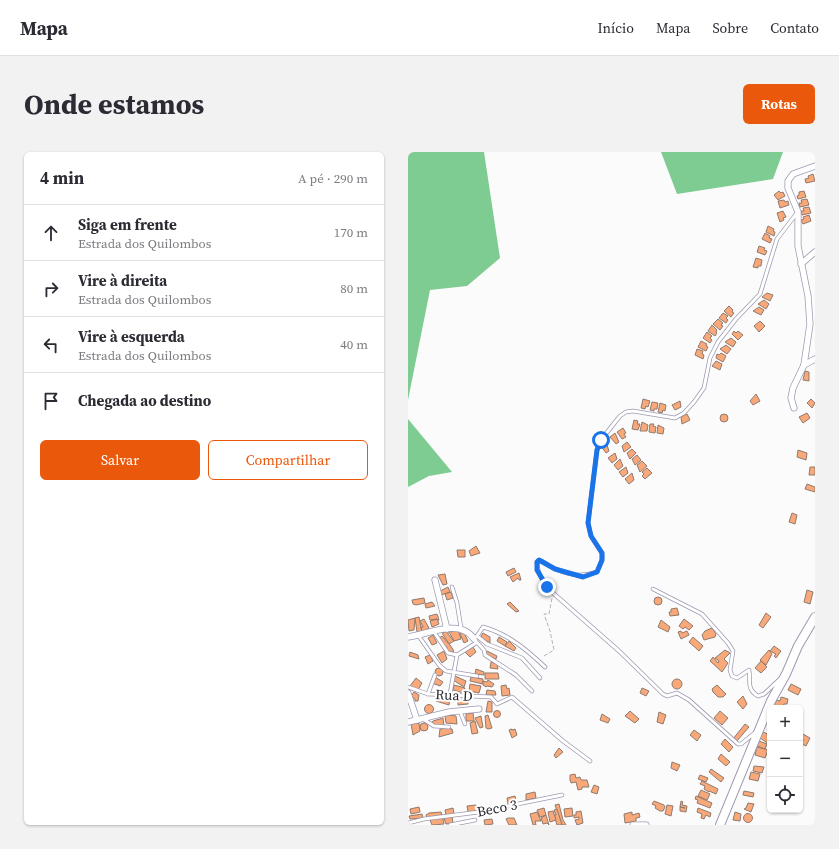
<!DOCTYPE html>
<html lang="pt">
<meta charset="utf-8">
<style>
:root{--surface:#fff;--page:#f2f2f3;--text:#2b2b33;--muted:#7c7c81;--line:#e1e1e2;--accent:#ea580c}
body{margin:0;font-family:"Source Serif 4",serif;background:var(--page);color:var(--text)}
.controls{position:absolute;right:12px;bottom:12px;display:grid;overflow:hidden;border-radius:6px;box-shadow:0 1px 3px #0004}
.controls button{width:36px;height:36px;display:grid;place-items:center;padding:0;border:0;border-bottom:1px solid var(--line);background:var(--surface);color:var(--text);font:20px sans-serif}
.stop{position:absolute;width:12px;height:12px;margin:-9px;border:3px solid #1a73e8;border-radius:50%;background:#fff}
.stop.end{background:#1a73e8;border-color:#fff;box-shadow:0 1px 4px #0008}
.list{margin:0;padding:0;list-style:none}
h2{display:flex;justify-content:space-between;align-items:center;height:52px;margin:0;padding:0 16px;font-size:17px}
h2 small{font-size:13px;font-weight:400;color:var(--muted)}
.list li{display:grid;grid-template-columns:26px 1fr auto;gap:12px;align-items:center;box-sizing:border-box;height:56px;padding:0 16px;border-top:1px solid var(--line)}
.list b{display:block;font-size:15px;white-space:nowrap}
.list p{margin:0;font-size:13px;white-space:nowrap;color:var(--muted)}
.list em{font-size:13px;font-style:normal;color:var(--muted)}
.actions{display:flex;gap:8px;padding:12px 16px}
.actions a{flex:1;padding:9px 0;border:1px solid var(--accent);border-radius:6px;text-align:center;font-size:14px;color:var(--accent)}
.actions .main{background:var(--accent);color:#fff}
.icon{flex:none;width:22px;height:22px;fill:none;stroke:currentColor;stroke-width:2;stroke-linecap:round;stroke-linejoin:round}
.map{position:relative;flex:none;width:407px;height:673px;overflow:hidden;border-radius:6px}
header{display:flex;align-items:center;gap:24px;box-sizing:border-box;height:56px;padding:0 20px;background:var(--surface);border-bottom:1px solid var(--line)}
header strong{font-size:19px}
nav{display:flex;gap:22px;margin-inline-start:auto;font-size:14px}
.intro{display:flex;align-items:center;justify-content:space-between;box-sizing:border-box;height:96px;padding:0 24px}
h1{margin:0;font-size:28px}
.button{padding:10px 18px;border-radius:6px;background:var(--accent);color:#fff;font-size:14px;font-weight:700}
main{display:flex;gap:24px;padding:0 24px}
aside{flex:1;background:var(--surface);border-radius:6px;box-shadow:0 1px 3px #0004}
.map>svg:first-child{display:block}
</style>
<header>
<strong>Mapa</strong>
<nav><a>Início</a><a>Mapa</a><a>Sobre</a><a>Contato</a></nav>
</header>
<div class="intro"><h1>Onde estamos</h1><a class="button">Rotas</a></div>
<main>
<aside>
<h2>4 min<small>A pé · 290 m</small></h2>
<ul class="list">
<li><svg class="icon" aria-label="ahead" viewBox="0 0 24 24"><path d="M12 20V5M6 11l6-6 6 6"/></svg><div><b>Siga em frente</b><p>Estrada dos Quilombos</p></div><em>170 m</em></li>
<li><svg class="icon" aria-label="right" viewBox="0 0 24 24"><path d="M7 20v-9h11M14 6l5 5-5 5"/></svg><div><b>Vire à direita</b><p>Estrada dos Quilombos</p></div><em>80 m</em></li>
<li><svg class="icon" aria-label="left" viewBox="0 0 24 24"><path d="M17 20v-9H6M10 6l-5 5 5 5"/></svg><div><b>Vire à esquerda</b><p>Estrada dos Quilombos</p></div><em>40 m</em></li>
<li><svg class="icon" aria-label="arrive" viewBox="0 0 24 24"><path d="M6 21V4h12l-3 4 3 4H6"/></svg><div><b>Chegada ao destino</b></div></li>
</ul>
<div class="actions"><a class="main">Salvar</a><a>Compartilhar</a></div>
</aside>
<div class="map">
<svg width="407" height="673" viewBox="0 0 407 673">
<rect width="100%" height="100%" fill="#fbfbfb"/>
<g fill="#7ecc92">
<polygon points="0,0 76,0 92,106 59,134 22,138 0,248"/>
<polygon points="253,0 375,0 365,27 269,42"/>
<polygon points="0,267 44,320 21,324 0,335"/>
</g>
<g fill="#f8a879" stroke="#917a6d">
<polygon points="405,22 407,29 398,31 397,27 401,26 400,24"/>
<polygon points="371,39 373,41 375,40 377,44 370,48 366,43"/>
<polygon points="396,39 398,45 390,47 389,44 391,43 391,40"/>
<polygon points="399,47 401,53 392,55 391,51 394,51 393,48"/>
<polygon points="376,48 377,50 380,49 381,53 372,56 370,49"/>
<polygon points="401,55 403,61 394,63 393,59 396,59 395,56"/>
<polygon points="375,59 378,65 375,66 376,68 372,70 369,61"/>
<polygon points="401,63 403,69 395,72 393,68 396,67 395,65"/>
<polygon points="360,74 366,77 365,79 367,80 366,84 358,80"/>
<polygon points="357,81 362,84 361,86 364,87 362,91 354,87"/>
<polygon points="351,94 357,96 356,98 359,99 357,103 349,100"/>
<polygon points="348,106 354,108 353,114 350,114 350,116 345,115"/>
<polygon points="359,141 365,143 362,149 354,145"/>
<polygon points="356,148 361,152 358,157 350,152"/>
<polygon points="321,154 325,158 324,160 326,161 323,165 316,159"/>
<polygon points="351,155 356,158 353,163 345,159"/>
<polygon points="315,161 320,164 318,166 320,168 318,171 311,166"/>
<polygon points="310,167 315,171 313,173 315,174 312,178 305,172"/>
<polygon points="352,169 357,174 351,180 346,174"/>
<polygon points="304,173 309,178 308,180 309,181 307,184 300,179"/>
<polygon points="326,179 328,181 330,179 335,183 330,188 324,182"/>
<polygon points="299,180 304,184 302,186 304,188 302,191 295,186"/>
<polygon points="323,186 328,190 325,195 317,190"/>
<polygon points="293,189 299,192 298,194 300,195 298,199 290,195"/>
<polygon points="318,193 323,197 319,202 312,197"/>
<polygon points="289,197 295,199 294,202 296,203 295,207 287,203"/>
<polygon points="313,201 318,204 315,210 308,206 309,202 311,203"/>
<polygon points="308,209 314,212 312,218 304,214"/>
<polygon points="397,219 401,220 401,229 395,228"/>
<polygon points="348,242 352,249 345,253 342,249"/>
<polygon points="235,247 242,249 240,255 238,254 237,257 233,256"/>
<polygon points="403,247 407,251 404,256 399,251"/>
<polygon points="272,249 273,255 267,258 264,253"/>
<polygon points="244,250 250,251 249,257 246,257 246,259 242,258"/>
<polygon points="252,251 258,253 257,259 255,258 254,261 250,260"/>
<polygon points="399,261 402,266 395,271 391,265"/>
<polygon points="279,262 282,268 274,272 273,265"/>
<circle cx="316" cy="266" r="4"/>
<polygon points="226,268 230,269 229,272 232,272 230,278 224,277"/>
<polygon points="234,270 240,273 239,279 232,279"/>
<polygon points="242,272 246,272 245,274 248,275 247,281 241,280"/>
<polygon points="250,273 256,276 255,282 249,281"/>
<polygon points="215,276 218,281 216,282 218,285 214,287 209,280"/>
<polygon points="207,281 211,290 208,292 202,285"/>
<polygon points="198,290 201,299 198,301 193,294"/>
<polygon points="219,290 223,295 216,300 214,294"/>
<polygon points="224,297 228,301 222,307 219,301"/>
<polygon points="390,298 399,301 398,308 389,305"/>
<polygon points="207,301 209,307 204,311 200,306"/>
<polygon points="229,303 233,308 227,313 224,307"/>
<polygon points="212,307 215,314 210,318 206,313"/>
<polygon points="234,309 239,314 232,320 229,313"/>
<polygon points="218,315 220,321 215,325 211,320"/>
<polygon points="402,315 407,315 407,323 401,323"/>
<polygon points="239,316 244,321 237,327 234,324 236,322 234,320"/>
<polygon points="224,321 226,328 221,332 217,327"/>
<polygon points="399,332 407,335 407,340 397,337"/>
<polygon points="384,361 389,363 387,372 381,370"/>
<polygon points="68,394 72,401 63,404 61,399"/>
<polygon points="49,398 57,398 57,405 50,405"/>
<polygon points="106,416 108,420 100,424 98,420"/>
<polygon points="111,421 113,428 111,428 110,426 105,430 102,425"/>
<polygon points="37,422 39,432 35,433 30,423"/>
<polygon points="40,435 42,440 33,443 32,439"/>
<polygon points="399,438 405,440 402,452 396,450"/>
<polygon points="43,440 45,446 39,448 37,442"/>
<circle cx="250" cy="449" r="4"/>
<polygon points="16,446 17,451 8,453 5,452 4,448"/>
<polygon points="24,450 27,454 18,456 17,452"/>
<polygon points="102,450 111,459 108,460 99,452"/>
<polygon points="269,456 271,463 262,464 261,460 263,460 263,457"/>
<polygon points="358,461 363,465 355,476 351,473"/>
<polygon points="29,462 31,468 29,469 29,467 22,468 21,464"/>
<polygon points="11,465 14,480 9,480 7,466"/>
<polygon points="7,466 6,478 1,479 0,468"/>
<polygon points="16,467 21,476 14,480 13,475 15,475 12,469"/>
<polygon points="29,467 31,472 24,475 22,469"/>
<polygon points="276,467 285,474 281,478 277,475 275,477 271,474"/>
<polygon points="253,468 262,475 260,480 250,475"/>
<polygon points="304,476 308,482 307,485 296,488 294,483 297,479"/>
<polygon points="42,477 43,480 50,477 53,487 46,489 40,478"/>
<polygon points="40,479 40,482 46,489 41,492 34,481"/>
<polygon points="273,479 274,481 279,479 281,483 273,487 270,480"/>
<polygon points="56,481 60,489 56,491 52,482"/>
<polygon points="75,481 82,485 82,491 74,486 73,484"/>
<polygon points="25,483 29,491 24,493 20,486"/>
<polygon points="34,484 42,493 46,499 41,501 38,498 39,495 37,496 31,486"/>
<polygon points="91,485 99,490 97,494 89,489"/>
<polygon points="285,485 295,494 291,499 281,490"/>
<polygon points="101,489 108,496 106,499 97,494"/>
<polygon points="366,494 373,499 368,506 366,504 368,502 362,499"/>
<polygon points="65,495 68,500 62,505 57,500"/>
<polygon points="317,498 322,501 316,507 320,511 314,520 302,509 305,505 310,511 311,509 307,506"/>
<polygon points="361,498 364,502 358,513 352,508"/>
<polygon points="36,499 39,507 34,511 29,503"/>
<polygon points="79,499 89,504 88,507 77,503"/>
<polygon points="2,500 10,503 11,507 1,504"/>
<polygon points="22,503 25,509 20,512 17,505"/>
<polygon points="353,509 359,515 353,521 347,516"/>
<polygon points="83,510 89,512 90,517 82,516"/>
<circle cx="31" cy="520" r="4"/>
<polygon points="68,517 76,520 76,523 67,522"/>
<polygon points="77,521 90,521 91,527 77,527"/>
<polygon points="47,524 58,529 56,535 45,528"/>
<polygon points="27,525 35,530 32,534 24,531"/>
<polygon points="63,525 75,527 75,532 62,529"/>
<polygon points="8,526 14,531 10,538 2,534"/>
<circle cx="269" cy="532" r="5"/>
<polygon points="80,528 86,532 84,535 79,534 78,535 75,533 75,529 79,530"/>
<polygon points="62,532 73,534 71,541 61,539"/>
<polygon points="383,532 393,537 390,543 380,538"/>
<polygon points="46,533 57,536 56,541 45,538"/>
<polygon points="98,533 99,537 101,536 102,543 94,544 93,534"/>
<polygon points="309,533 318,542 315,545 310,545 305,540 304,537"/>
<polygon points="234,536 241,539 238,544 232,541"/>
<polygon points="79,538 87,539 88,543 78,543"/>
<polygon points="6,540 11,543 10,549 7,549 7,547 3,544"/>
<polygon points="30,544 42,545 41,553 28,549"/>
<polygon points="335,544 339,552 335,557 329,550"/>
<polygon points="373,545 380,547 379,552 376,552 374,556 365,554 369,548 372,549"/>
<polygon points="50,547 60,547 60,552 50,553"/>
<polygon points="80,549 84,550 84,560 78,560"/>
<circle cx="21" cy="557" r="4.5"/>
<circle cx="89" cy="562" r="3.5"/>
<polygon points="222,559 231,567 227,571 217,564"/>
<polygon points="312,559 320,566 314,573 306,566"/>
<polygon points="251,560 258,563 255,572 249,570"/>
<polygon points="65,561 66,569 58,569 58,562"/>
<polygon points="194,562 202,567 200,571 192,568"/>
<polygon points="41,563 48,564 49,572 38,571 37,564"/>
<polygon points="80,563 84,576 80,577 78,576 77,564"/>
<polygon points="73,564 75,575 72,576 67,566"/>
<polygon points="35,566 36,574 23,572 25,569"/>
<polygon points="67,569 70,581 64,582 62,571"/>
<polygon points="11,571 12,579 5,583 3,572"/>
<circle cx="16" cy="575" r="4"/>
<polygon points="337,572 341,575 328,590 325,587"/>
<polygon points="39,576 44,577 45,581 31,585 32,577"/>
<polygon points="104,577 104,578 107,577 109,583 104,586 101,578"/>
<polygon points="286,578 293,583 289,589 282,583"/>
<polygon points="355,580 362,583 361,592 352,586"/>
<polygon points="393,581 402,586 398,594 394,592 395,587 392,586"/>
<polygon points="317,587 325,595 321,600 313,592"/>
<polygon points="351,589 359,592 357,597 349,594"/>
<polygon points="349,595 360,598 357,606 347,603"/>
<polygon points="151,596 155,600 148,606 146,603"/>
<polygon points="313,602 322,610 318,614 310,607"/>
<polygon points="264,610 272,613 269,619 263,616"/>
<polygon points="346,614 356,615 354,621 345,619"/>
<polygon points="303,617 316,626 313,630 301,620"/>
<polygon points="343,620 352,622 350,629 341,627"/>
<polygon points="167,622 168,626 172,625 173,628 179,628 181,635 174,635 174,637 170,638 168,630 163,631 162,628 162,623"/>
<polygon points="292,623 300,626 298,630 290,627"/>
<polygon points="294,629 310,637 308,642 301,639 301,640 296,637 297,634 292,632"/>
<polygon points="186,633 191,635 189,642 183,640"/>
<polygon points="293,638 302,642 299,648 290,644"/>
<polygon points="336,639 346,641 345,645 335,643"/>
<polygon points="127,640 128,646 118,648 118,642"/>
<polygon points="107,644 108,650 100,652 99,646"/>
<polygon points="288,644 304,651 302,656 289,651 290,648 287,647"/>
<polygon points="246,649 256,653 257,655 255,659 252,659 247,656 248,654 244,652"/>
<polygon points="273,649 275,650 274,653 279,654 278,660 272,659 272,655 277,656 272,655"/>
<polygon points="340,651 346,652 343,660 336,657 338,656"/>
<polygon points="151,652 155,668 158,673 154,673 147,653"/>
<polygon points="68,653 69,659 60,660 59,654"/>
<polygon points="259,653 265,654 263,664 257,662"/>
<polygon points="11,655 12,660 3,662 2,657"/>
<polygon points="45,656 46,662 38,663 37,658"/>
<polygon points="136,656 138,663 132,665 129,658"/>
<polygon points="164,656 165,664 157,665 156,657"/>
<polygon points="290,656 303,661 302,665 298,663 296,667 293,666 294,662 289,660"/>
<polygon points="149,657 154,673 149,673 146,663 148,663 146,658"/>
<polygon points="145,659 148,668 142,670 140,660"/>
<polygon points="173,659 175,671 169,673 167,668 171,667 171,665 166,666 166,663 168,663 168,660"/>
<polygon points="33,660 34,663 19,666 18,663 21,661"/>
<polygon points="129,660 133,669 127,669 128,673 125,673 122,662"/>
<polygon points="224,660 224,663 231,661 232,665 228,666 228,669 217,671 216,662"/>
<polygon points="327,660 333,662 332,669 325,668"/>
<circle cx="340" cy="666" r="4.5"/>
<polygon points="14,662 15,666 2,667 1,664"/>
<polygon points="138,663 141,673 139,671 135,672 133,666"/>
<polygon points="44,664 45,671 38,672 36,666"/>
<polygon points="30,666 35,667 36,672 24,673 22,668"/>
<polygon points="100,666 106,666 109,673 101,673 98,667"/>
<polygon points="84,667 85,672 77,673 76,668"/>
</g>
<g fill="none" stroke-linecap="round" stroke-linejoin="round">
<g stroke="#9d99b1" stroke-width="4.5">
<g id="lane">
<polyline points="44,435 49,451 53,476"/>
<path d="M245 437 294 462 320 491 325 499 322 518 324 524 329 526 341 518C343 529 338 537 350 544L356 542 372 527"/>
<polyline points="26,480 40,501 49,503"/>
<polyline points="10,483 31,513 38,519 69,524"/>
<path d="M69 484 75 475C100 482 118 497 137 515"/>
<polyline points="69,484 79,492 114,506 132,526"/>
<polyline points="66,487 76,498 77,503 108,523 124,539"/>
<polyline points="0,535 20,542 83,545 89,552 104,545 155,589 182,609"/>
<polyline points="20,542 27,523"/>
<polyline points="42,542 49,503 68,491"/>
<polyline points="52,559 57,572"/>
<polyline points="15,567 26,574 41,575"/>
<path d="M348 580 333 592H330L281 548 269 541 259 544 255 542 211 499 145 441C137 432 129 422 129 410L134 409C152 421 168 427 189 420L194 408V401L183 384 180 371 189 298 193 288 212 264 218 260 225 259 267 266 276 261 286 250 296 236 302 206 310 190 328 167 352 142 369 87 389 61"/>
<polyline points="0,671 16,667 71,660 154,643"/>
<polyline points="42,673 67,668"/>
</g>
</g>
<g stroke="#9d99b1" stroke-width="7">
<g id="street">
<polyline points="393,112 407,100"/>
<polyline points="396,213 407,207"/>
<polyline points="386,256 383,246 385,236 396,213 402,172 400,144 390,94 390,60 380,36 380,29 385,22 407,14"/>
<polyline points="27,428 39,477"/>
<path d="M0 485C21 482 52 466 66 487"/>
<polyline points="0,541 9,568"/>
<polyline points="0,570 41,560 71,557"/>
<polyline points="225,673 238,673"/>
</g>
</g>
<g stroke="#9d99b1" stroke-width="10">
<polyline id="secondary" points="312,673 363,549 378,522 390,494 407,465"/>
</g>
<polyline stroke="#b4b3b7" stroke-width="1" stroke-dasharray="4 2" stroke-linecap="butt" points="136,504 146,498 142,479 136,462 141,462 144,446"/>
<use href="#lane" stroke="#fff" stroke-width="3"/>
<use href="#street" stroke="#fff" stroke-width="5.5"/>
<use href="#secondary" stroke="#fff" stroke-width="8"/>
</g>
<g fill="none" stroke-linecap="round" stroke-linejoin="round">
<polyline stroke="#1a73e8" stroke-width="5" points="139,435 129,418 129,410 131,408 147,417 175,425 189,420 194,408 194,401 183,384 180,371 189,298 193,288"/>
</g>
<g text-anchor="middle" stroke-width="4" stroke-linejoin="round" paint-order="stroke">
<g font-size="14" fill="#26242e" stroke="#fff">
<text transform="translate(46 543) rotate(3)" y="5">Rua D</text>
<text transform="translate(89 656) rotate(-11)" y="5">Beco 3</text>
</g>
</g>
</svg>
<div class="controls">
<button>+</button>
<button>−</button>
<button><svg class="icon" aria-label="locate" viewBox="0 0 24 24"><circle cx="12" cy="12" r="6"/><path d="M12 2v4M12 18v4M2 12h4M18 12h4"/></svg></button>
</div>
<div class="stop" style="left:193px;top:288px"></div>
<div class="stop end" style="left:139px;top:435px"></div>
</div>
</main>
